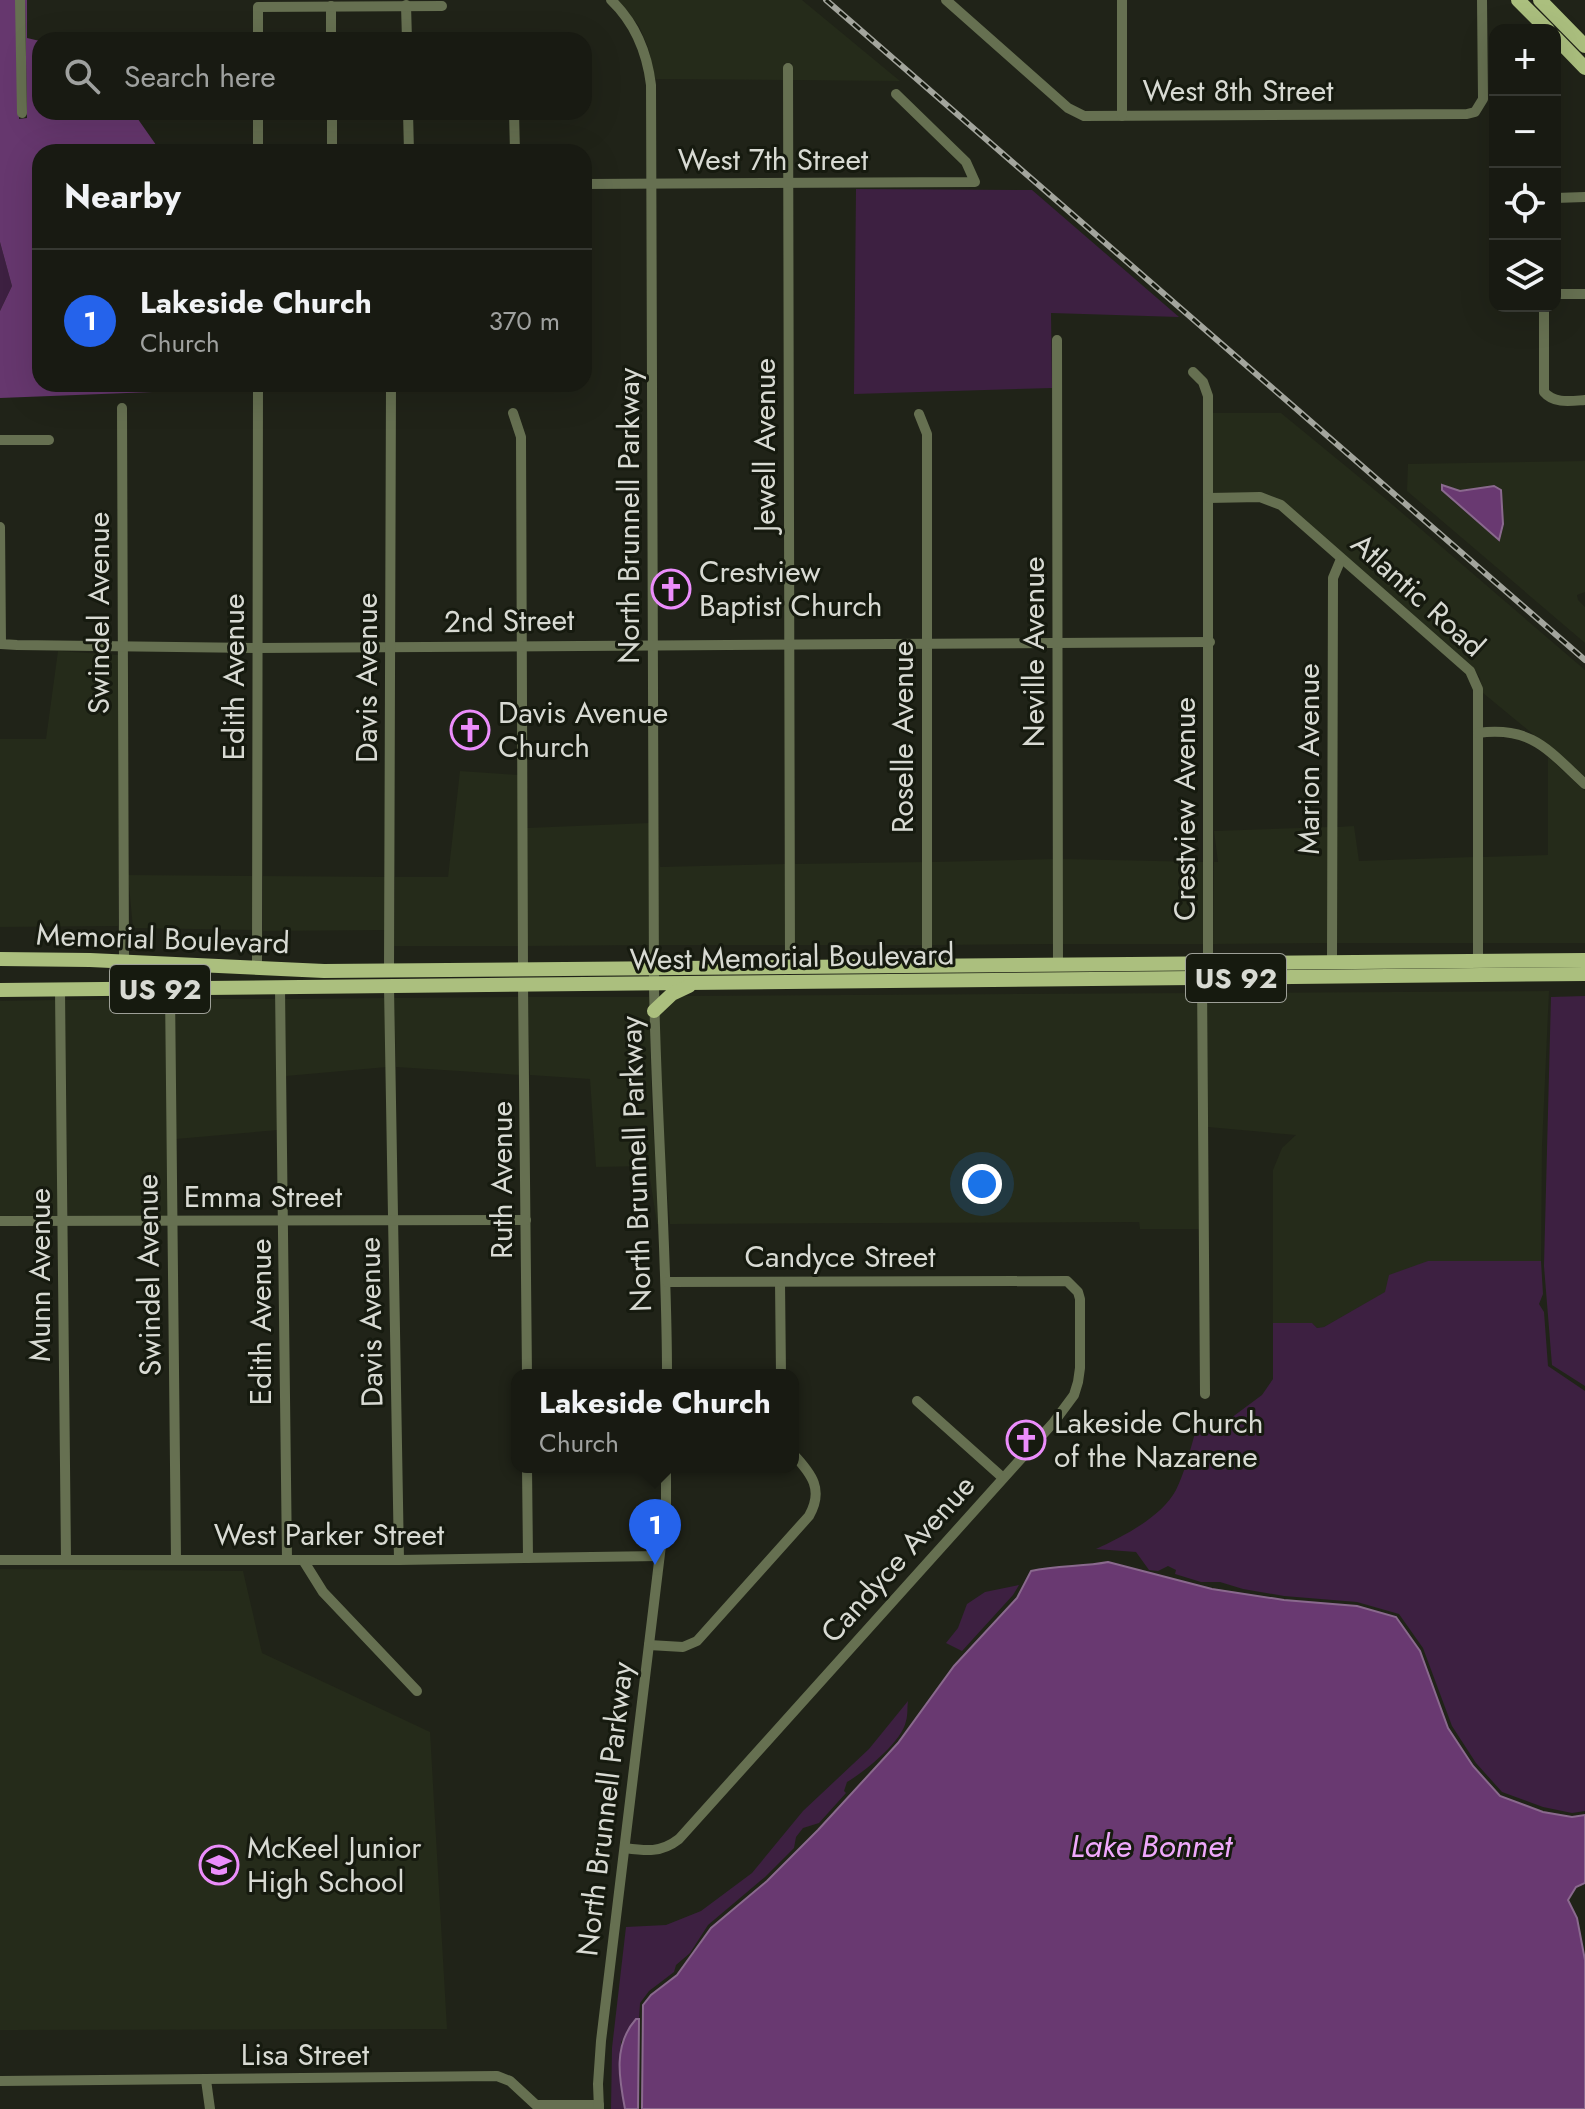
<!DOCTYPE html>
<meta charset="utf-8">
<style>
:root{--surface:#181a12;--page:#252720;--text:#f1f3f6;--muted:#9fa19f;--line:#363832;--accent:#2563eb}
body{margin:0;font-family:Jost,sans-serif;background:var(--page);color:var(--text)}
.controls{position:absolute;right:24px;top:24px;display:grid;overflow:hidden;border-radius:16px;box-shadow:0 8px 32px #0002}
.controls button{width:72px;height:72px;display:grid;place-items:center;padding:0;border:0;border-bottom:2px solid var(--line);background:var(--surface);color:var(--text);font:40px sans-serif}
.you{position:absolute;left:982px;top:1184px;width:28px;height:28px;margin:-20px;border:6px solid #fff;border-radius:50%;background:#1a73e8;box-shadow:0 0 0 12px #1a73e833}
.badge{display:grid;place-items:center;width:52px;height:52px;border-radius:50%;background:var(--accent);color:#fff;font-size:26px;font-weight:700}
.pin{position:absolute;translate:-50% -66px;filter:drop-shadow(0 2px 4px #0008)}
.pin::after{content:'';position:absolute;top:42px;width:28px;height:24px;background:inherit;clip-path:polygon(0 0,100% 0,50% 100%)}
.popup{position:absolute;left:511px;top:1369px;width:288px;height:104px;box-sizing:border-box;display:grid;place-content:center;border-radius:16px;background:var(--surface);filter:drop-shadow(0 2px 6px #0005);font-size:26px;white-space:nowrap;color:var(--muted)}
.popup b{font-size:30px;color:var(--text)}
.popup::after{content:'';position:absolute;left:50%;top:100%;margin-left:-16px;border:16px solid transparent;border-top-color:var(--surface)}
.list{margin:0;padding:0;list-style:none}
h2{display:flex;justify-content:space-between;align-items:center;height:104px;margin:0;padding:0 32px;font-size:34px}
h2 small{font-size:26px;font-weight:400;color:var(--muted)}
.list li{display:grid;grid-template-columns:52px 1fr auto;gap:24px;align-items:center;box-sizing:border-box;height:144px;padding:0 32px;border-top:2px solid var(--line)}
.list b{display:block;font-size:30px;white-space:nowrap}
.list p{margin:0;font-size:26px;white-space:nowrap;color:var(--muted)}
.list em{font-size:26px;font-style:normal;color:var(--muted)}
.icon{flex:none;width:44px;height:44px;fill:none;stroke:currentColor;stroke-width:2;stroke-linecap:round;stroke-linejoin:round}
.map{position:relative;flex:none;width:1585px;height:2109px;overflow:hidden}
.search{position:absolute;background:var(--surface);box-shadow:0 8px 32px #0002;left:32px;top:32px;width:560px;height:88px;display:flex;align-items:center;gap:20px;box-sizing:border-box;padding:0 28px;border-radius:24px;color:var(--muted);font-size:30px}
.panel{position:absolute;background:var(--surface);box-shadow:0 8px 32px #0002;left:32px;top:144px;width:560px;height:248px;border-radius:24px}
.map>svg:first-child{display:block}
</style>
<div class="map">
<svg width="1585" height="2109" viewBox="0 0 1585 2109">
<rect width="100%" height="100%" fill="#202318"/>
<g fill="#252b1a" fill-rule="evenodd">
<polygon points="618,0 802,0 900,81 793,80 792,63 784,63 784,80 655,79 648,47 639,26"/>
<polygon points="1213,413 1281,413 1387,500 1585,670 1585,777 1483,693 1480,678 1473,667 1284,501 1261,492 1213,493"/>
<path d="M1585 461V592L1577 595 1578 600 1585 607V643L1407 491 1408 464ZM1442 485 1460 491 1494 486 1501 490 1503 524 1499 540 1451 500Z"/>
<polygon points="58,651 119,655 118,926 0,927 0,739 46,739"/>
<polygon points="1548,757 1585,791 1585,943 1482,943 1483,857 1548,855"/>
<polygon points="460,771 518,775 518,946 394,946 395,877 448,877"/>
<polygon points="649,823 649,945 527,946 527,828"/>
<polygon points="658,823 660,867 785,864 785,945 659,945"/>
<polygon points="1354,826 1359,861 1473,857 1473,943 1337,943 1337,827"/>
<polygon points="1328,827 1327,943 1213,944 1214,862 1218,862 1214,831"/>
<polygon points="1054,859 1054,944 932,945 932,862"/>
<polygon points="1063,859 1204,862 1204,944 1063,944"/>
<polygon points="923,862 923,945 795,945 795,864"/>
<polygon points="128,875 253,876 254,930 133,928"/>
<polygon points="263,876 386,877 386,930 263,931"/>
<polygon points="1549,991 1542,1146 1541,1261 1428,1261 1386,1292 1324,1327 1317,1328 1312,1323 1273,1323 1273,1170 1282,1148 1296,1135 1208,1127 1207,993"/>
<polygon points="1197,993 1199,1229 1140,1229 1139,1222 670,1224 663,1143 659,1014 678,996"/>
<polygon points="518,997 521,1075 396,1067 394,998"/>
<polygon points="528,997 649,997 652,1113 660,1224 657,1224 648,1166 596,1167 590,1079 530,1075"/>
<polygon points="385,998 387,1067 286,1076 285,999"/>
<polygon points="166,999 169,1216 68,1216 65,1000"/>
<polygon points="175,999 275,999 278,1130 176,1139"/>
<polygon points="56,1000 59,1215 0,1216 0,1001"/>
<polygon points="0,1569 243,1571 262,1653 430,1732 447,2029 0,2030"/>
</g>
<g fill="#3d2041">
<polygon points="856,189 1032,190 1179,317 1051,313 1052,388 854,394"/>
<polygon points="0,242 12,286 0,311"/>
<polygon points="1585,996 1585,1386 1552,1365 1544,1266 1551,997"/>
<path d="M1428 1261H1541L1543 1294 1539 1304 1544 1312 1548 1366 1585 1391V1811L1572 1813 1543 1807 1502 1792 1476 1763 1452 1726 1423 1648 1399 1614 1357 1602 1284 1596 1243 1589 1220 1582H1201L1175 1574 1176 1570 1168 1566 1158 1571 1149 1570 1136 1552 1096 1549C1122 1537 1162 1517 1176 1490 1185 1472 1190 1450 1196 1430L1227 1421 1262 1395 1273 1379V1323H1312L1317 1328 1324 1327 1385 1292 1389 1275Z"/>
<polygon points="1019,1585 1013,1595 962,1651 946,1643 958,1628 967,1604 985,1592"/>
<path d="M908 1701C907 1708 908 1715 906 1721 902 1742 864 1772 847 1782L844 1791 846 1793 819 1823 803 1828 796 1837 794 1848 765 1877 708 1925 690 1953 676 1965 674 1972 649 1991 640 2003 639 2019H635L621 2042V2090L625 2109H611L612 2048 626 1927 666 1925 701 1911 752 1873 803 1811 869 1749Z"/>
</g>
<polygon fill="#66376e" points="0,0 16,0 19,119 27,118 25,0 27,0 27,38 40,41 40,112 133,112 161,152 40,152 40,384 254,384 254,388 0,398 0,311 12,286 0,242"/>
<g fill="#693971" stroke="#8a698e" stroke-width="2">
<polygon points="1442,485 1460,491 1494,486 1501,490 1503,524 1499,540 1442,490"/>
<path d="M1108 1562 1212 1589 1284 1600 1357 1606 1396 1617 1420 1651 1448 1728 1473 1766 1500 1796 1543 1812 1572 1817 1585 1815V1883L1576 1887 1568 1900 1577 1918 1585 1960V2109H642L643 2005 651 1995 677 1975 711 1928 767 1881 818 1830 898 1743 954 1666 1017 1598 1031 1571C1057 1565 1082 1567 1108 1562Z"/>
<path d="M636 2019H639L638 2109H625C619 2078 613 2045 636 2019Z"/>
</g>
<g fill="none" stroke-linecap="round" stroke-linejoin="round">
<g stroke="#667051" stroke-width="10">
<polyline points="20,0 22,113"/>
<path d="M611 0C635 23 647 52 651 85L654 985C656 1115 667 1245 667 1375"/>
<polyline points="946,0 1068,108 1084,116 1467,114 1475,112 1483,99 1482,0"/>
<polyline points="406,5 407,40"/>
<polyline points="331,6 331,40"/>
<polyline points="258,40 258,7 442,6"/>
<polyline points="788,68 790,966"/>
<polyline points="258,112 258,152"/>
<polyline points="332,112 332,152"/>
<polyline points="408,112 409,152"/>
<polyline points="514,112 515,152"/>
<polyline points="1122,116 1122,0"/>
<polyline points="584,184 975,182 966,162 896,94"/>
<polyline points="1555,198 1585,197"/>
<polyline points="1555,294 1585,294"/>
<path d="M1544 306V392C1554 404 1571 401 1585 400"/>
<polyline points="1057,340 1058,964"/>
<polyline points="1193,372 1203,382 1208,396 1208,963 1202,978 1205,1394"/>
<polyline points="122,408 124,962"/>
<polyline points="513,413 521,437 523,969"/>
<polyline points="919,414 927,434 927,964"/>
<polyline points="0,440 49,440"/>
<polyline points="1208,498 1260,497 1281,505 1470,671 1478,689 1478,961"/>
<polyline points="0,527 1,644 17,645 258,648 1210,642"/>
<path d="M1478 733C1532 726 1548 750 1585 784"/>
<polyline points="1332,962 1333,578 1341,559"/>
<polyline points="257,969 258,384"/>
<polyline points="389,971 391,384"/>
<polyline points="523,985 527,1375"/>
<polyline points="389,987 399,1560"/>
<polyline points="280,988 287,1560"/>
<polyline points="170,989 176,1560"/>
<polyline points="60,990 66,1560"/>
<polyline points="0,1221 526,1220"/>
<polyline points="780,1282 781,1375"/>
<polyline points="917,1401 1002,1477"/>
<polyline points="527,1467 528,1558"/>
<polyline points="0,1560 399,1560 659,1556"/>
<polyline points="303,1560 323,1592 417,1691"/>
<path d="M649 1645 683 1647 697 1641 809 1516C824 1490 812 1474 793 1454"/>
<path d="M625 1848C646 1851 661 1853 679 1839L1054 1422 1074 1395 1078 1382 1080 1368V1299L1078 1292 1067 1281 667 1282"/>
<polyline points="206,2080 210,2109"/>
<polyline points="0,2081 497,2076 510,2081 536,2105 599,2105"/>
<polyline points="599,2109 598,2084 601,2041 666,1504 666,1467"/>
</g>
<g stroke="#abbf7e" stroke-width="14">
<polyline points="1518,0 1548,30"/>
<polyline points="1540,0 1585,46"/>
<polyline points="1555,37 1585,68"/>
<polyline points="0,959 90,960 324,971 1585,960"/>
<polyline points="0,990 1585,974"/>
<polyline points="654,1011 672,994 689,986"/>
</g>
<g stroke="#a3a59d" stroke-width="6">
<polyline id="rail" points="826,0 1585,660"/>
</g>
<use href="#rail" stroke="#161a0f" stroke-width="3" stroke-dasharray="9" stroke-linecap="butt"/>
</g>
<defs>
<g id="church-ring" transform="scale(2)"><circle r="9.5" fill="#161a0f" stroke="#eb8dfb" stroke-width="1.5"/><path d="M-1.2-6h2.4v3.5h3.3v2.4h-3.3V6h-2.4V-.1h-3.3v-2.4h3.3Z" fill="#eb8dfb"/></g>
<g id="school-ring" transform="scale(2)"><circle r="9.5" fill="#161a0f" stroke="#eb8dfb" stroke-width="1.5"/><path d="M0-5L7-2L0 1L-7-2ZM-4 1L0 2.5L4 1V4Q0 6-4 4Z" fill="#eb8dfb"/></g>
</defs>
<g fill-rule="evenodd">
<use href="#church-ring" x="671" y="589"/>
<use href="#church-ring" x="470" y="730"/>
<use href="#church-ring" x="1026" y="1440"/>
<use href="#school-ring" x="219" y="1865"/>
</g>
<g text-anchor="middle" stroke-width="6" stroke-linejoin="round" paint-order="stroke">
<g fill="#161a0f" stroke="#9ea098" stroke-width="2">
<rect x="1186" y="954" width="100" height="48" rx="6"/>
<rect x="110" y="965" width="100" height="48" rx="6"/>
</g>
<g font-size="28" font-weight="bold" fill="#d8dad3">
<text x="1236" y="988">US 92</text>
<text x="160" y="999">US 92</text>
</g>
<g font-size="30" fill="#d8dad3" stroke="#161a0f">
<text x="1238" y="101">West 8th Street</text>
<text x="773" y="170">West 7th Street</text>
<text transform="translate(765 445) rotate(-90)" y="10">Jewell Avenue</text>
<text transform="translate(629 516) rotate(-90)" y="10">North Brunnell Parkway</text>
<text transform="translate(1418 595) rotate(42)" y="10">Atlantic Road</text>
<text transform="translate(99 613) rotate(-90)" y="10">Swindel Avenue</text>
<text transform="translate(509 621) rotate(-1)" y="10">2nd Street</text>
<text transform="translate(1034 652) rotate(-90)" y="10">Neville Avenue</text>
<text transform="translate(234 677) rotate(-90)" y="10">Edith Avenue</text>
<text transform="translate(367 678) rotate(-90)" y="10">Davis Avenue</text>
<text transform="translate(903 737) rotate(-90)" y="10">Roselle Avenue</text>
<text transform="translate(1309 759) rotate(-90)" y="10">Marion Avenue</text>
<text transform="translate(1185 809) rotate(-90)" y="10">Crestview Avenue</text>
<text transform="translate(163 939) rotate(2)" y="10">Memorial Boulevard</text>
<text transform="translate(792 957) rotate(-1)" y="10">West Memorial Boulevard</text>
<text transform="translate(636 1164) rotate(-92)" y="10">North Brunnell Parkway</text>
<text transform="translate(502 1180) rotate(-90)" y="10">Ruth Avenue</text>
<text x="263" y="1207">Emma Street</text>
<text x="840" y="1267">Candyce Street</text>
<text transform="translate(40 1275) rotate(-90)" y="10">Munn Avenue</text>
<text transform="translate(149 1275) rotate(-91)" y="10">Swindel Avenue</text>
<text transform="translate(261 1322) rotate(-90)" y="10">Edith Avenue</text>
<text transform="translate(371 1322) rotate(-91)" y="10">Davis Avenue</text>
<text x="329" y="1545">West Parker Street</text>
<text transform="translate(898 1559) rotate(-48)" y="10">Candyce Avenue</text>
<text transform="translate(605 1809) rotate(-83)" y="10">North Brunnell Parkway</text>
<text x="305" y="2065">Lisa Street</text>
</g>
<g font-size="30" fill="#d8dad3" stroke="#161a0f" text-anchor="start">
<text x="699" y="582">Crestview<tspan x="699" dy="34">Baptist Church</tspan></text>
<text x="498" y="723">Davis Avenue<tspan x="498" dy="34">Church</tspan></text>
<text x="1054" y="1433">Lakeside Church<tspan x="1054" dy="34">of the Nazarene</tspan></text>
<text x="247" y="1858">McKeel Junior<tspan x="247" dy="34">High School</tspan></text>
</g>
<g font-size="32" font-style="italic" fill="#efa8fb" stroke="#161a0f">
<text x="1151" y="1857">Lake Bonnet</text>
</g>
</g>
</svg>
<div class="controls">
<button>+</button>
<button>−</button>
<button><svg class="icon" aria-label="locate" viewBox="0 0 24 24"><circle cx="12" cy="12" r="6"/><path d="M12 2v4M12 18v4M2 12h4M18 12h4"/></svg></button>
<button><svg class="icon" aria-label="layers" viewBox="0 0 24 24"><path d="M12 4l9 5-9 5-9-5zM3 14l9 5 9-5"/></svg></button>
</div>
<div class="you"></div>
<div class="pin badge" style="left:655px;top:1565px">1</div>
<div class="popup"><b>Lakeside Church</b>Church</div>
<div class="search"><svg class="icon" aria-label="search" viewBox="0 0 24 24"><circle cx="10" cy="10" r="6"/><path d="M15 15l6 6"/></svg>Search here</div>
<section class="panel">
<h2>Nearby<small></small></h2>
<ul class="list">
<li><span class="badge">1</span><div><b>Lakeside Church</b><p>Church</p></div><em>370 m</em></li>
</ul>
</section>
</div>
